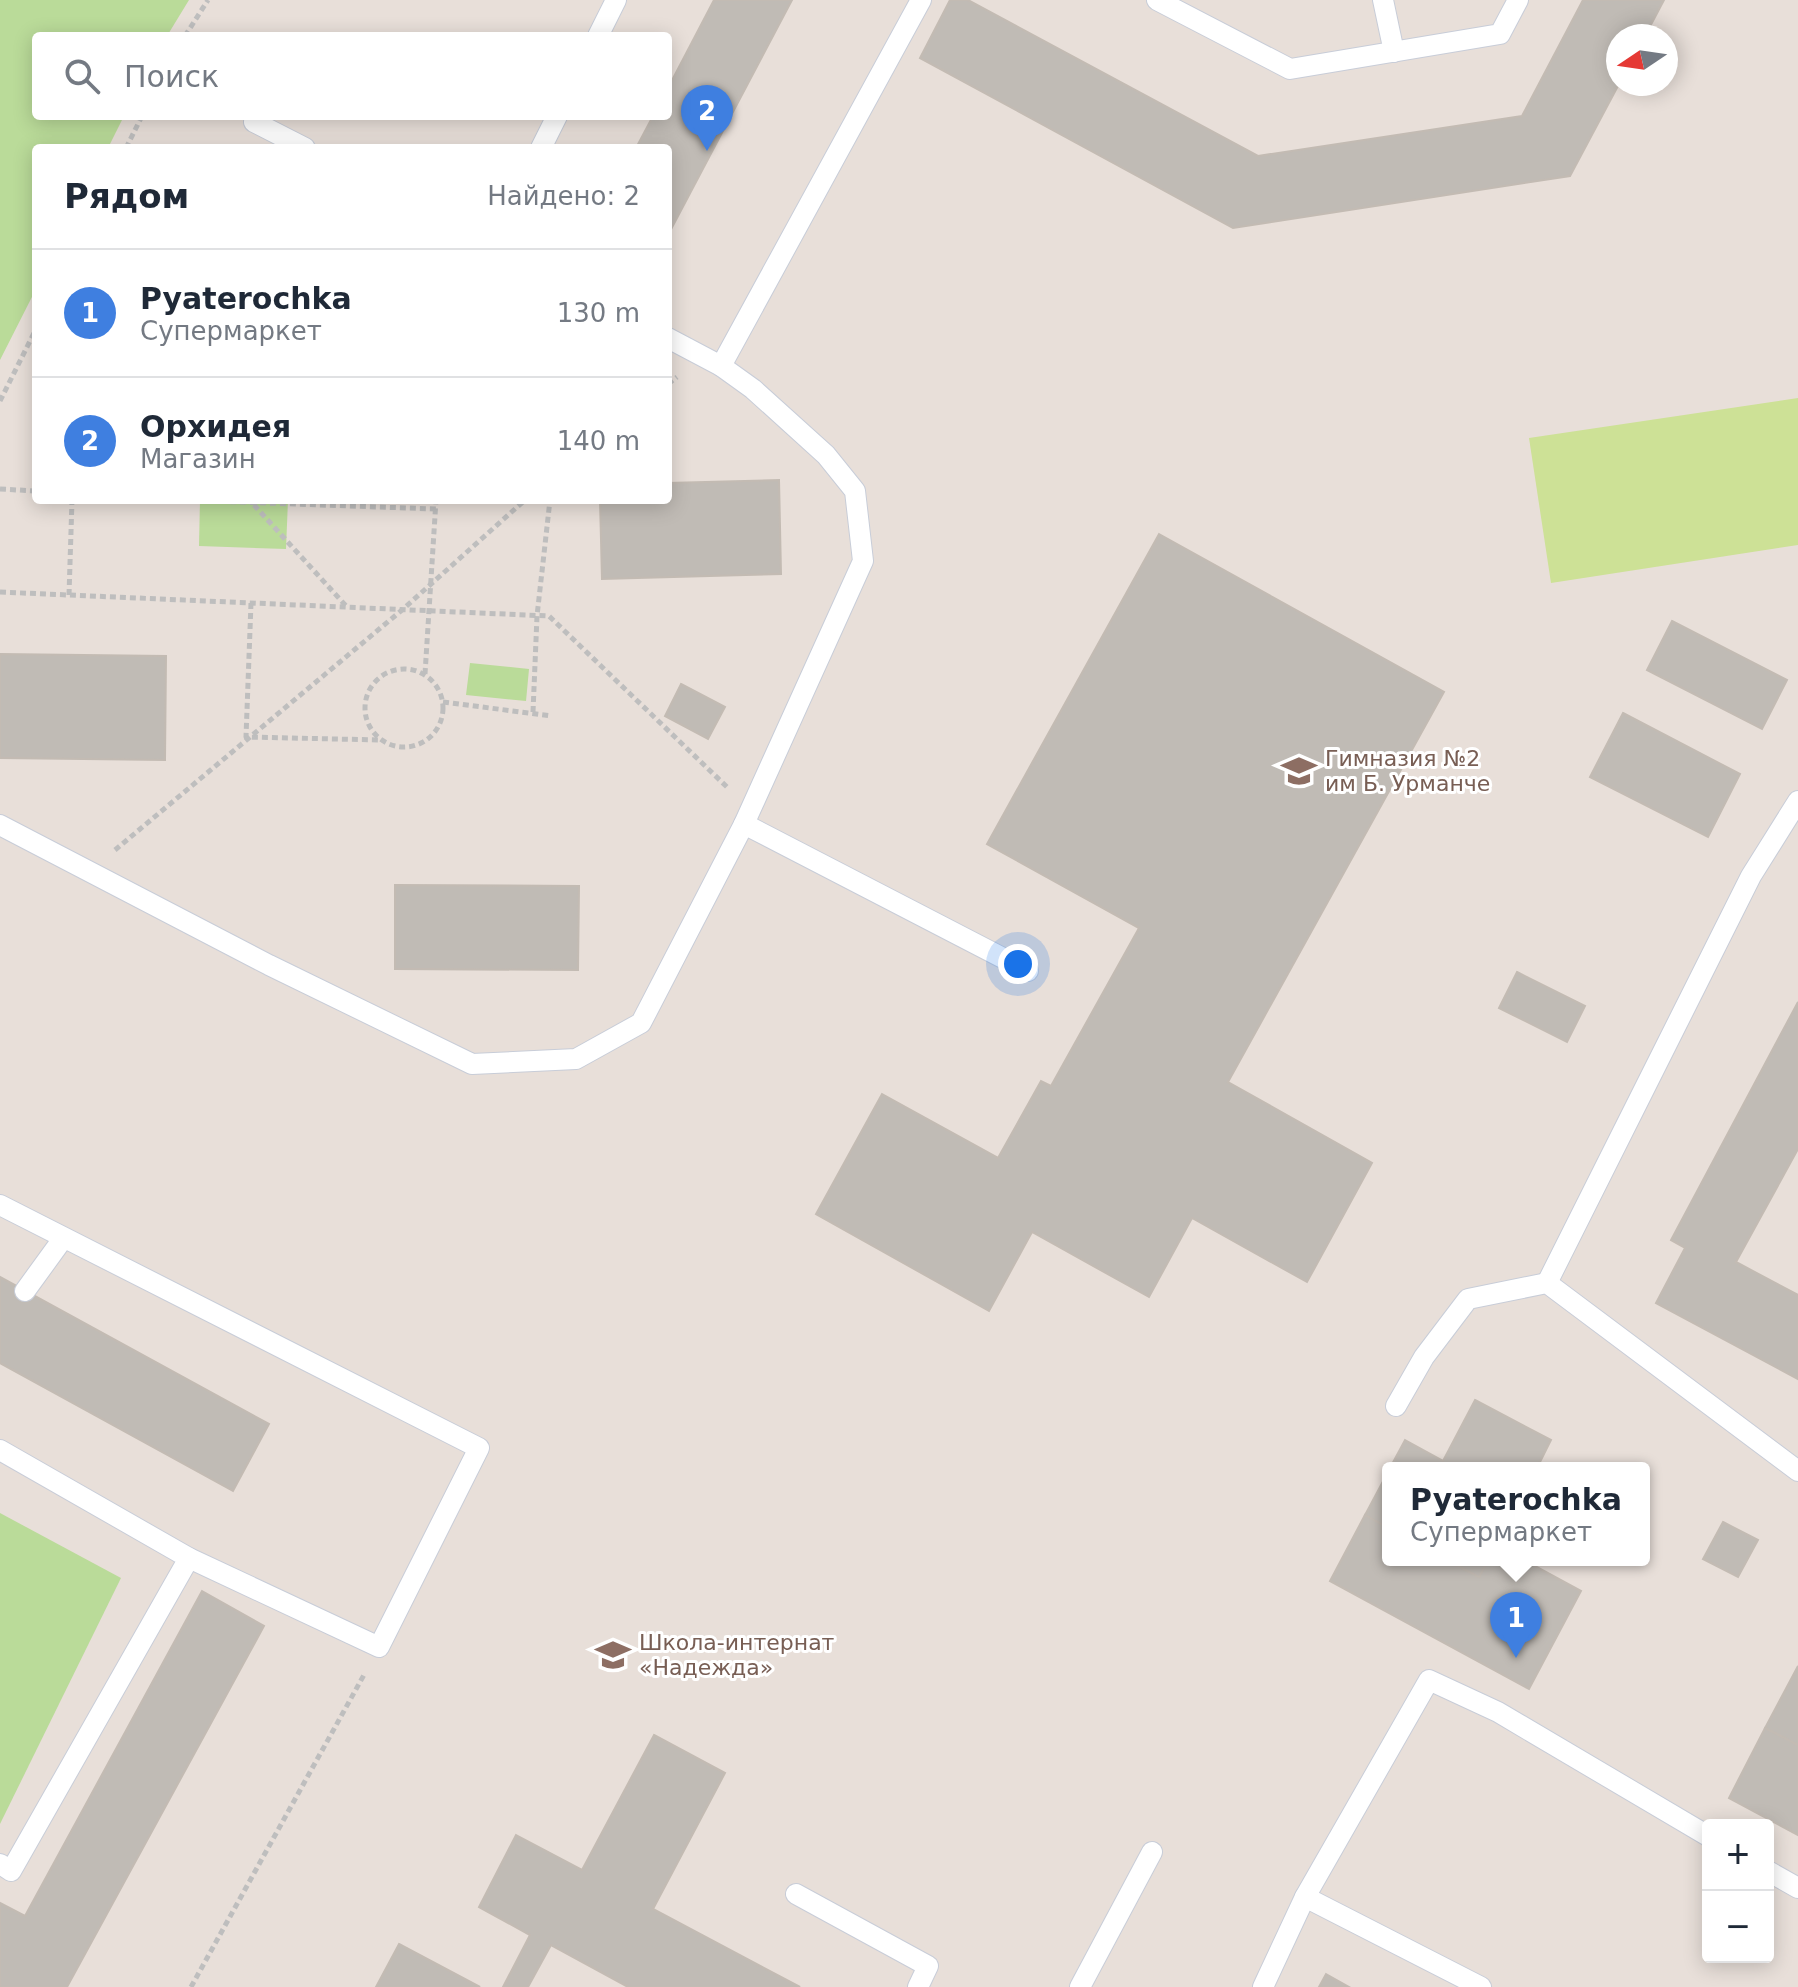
<!DOCTYPE html>
<html lang="ru">
<meta charset="utf-8">
<style>
:root{--surface:#fff;--page:#f6f6f7;--text:#1f2937;--muted:#747a83;--line:#e0e1e3;--accent:#7c3aed}
body{margin:0;font-family:"DejaVu Sans",sans-serif;background:var(--page);color:var(--text)}
.controls{position:absolute;right:24px;bottom:24px;display:grid;overflow:hidden;border-radius:8px;box-shadow:0 4px 20px #0003}
.controls button{width:72px;height:72px;display:grid;place-items:center;padding:0;border:0;border-bottom:2px solid var(--line);background:var(--surface);color:var(--text);font:40px sans-serif}
.compass{position:absolute;left:1606px;top:24px;width:72px;height:72px;border-radius:50%;background:var(--surface);box-shadow:0 4px 20px #0003;rotate:257deg}
.you{position:absolute;left:1018px;top:964px;width:28px;height:28px;margin:-20px;border:6px solid #fff;border-radius:50%;background:#1a73e8;box-shadow:0 0 0 12px #1a73e833}
.badge{display:grid;place-items:center;width:52px;height:52px;border-radius:50%;background:var(--accent);color:#fff;font-size:26px;font-weight:700}
.pin{position:absolute;translate:-50% -66px;filter:drop-shadow(0 2px 4px #0008)}
.pin::after{content:'';position:absolute;top:42px;width:28px;height:24px;background:inherit;clip-path:polygon(0 0,100% 0,50% 100%)}
.popup{position:absolute;left:1382px;top:1462px;width:268px;height:104px;box-sizing:border-box;display:grid;place-content:center;border-radius:8px;background:var(--surface);filter:drop-shadow(0 2px 6px #0005);font-size:26px;white-space:nowrap;color:var(--muted)}
.popup b{font-size:30px;color:var(--text)}
.popup::after{content:'';position:absolute;left:50%;top:100%;margin-left:-16px;border:16px solid transparent;border-top-color:var(--surface)}
.list{margin:0;padding:0;list-style:none}
h2{display:flex;justify-content:space-between;align-items:center;height:104px;margin:0;padding:0 32px;font-size:34px}
h2 small{font-size:26px;font-weight:400;color:var(--muted)}
.list li{display:grid;grid-template-columns:52px 1fr auto;gap:24px;align-items:center;box-sizing:border-box;height:128px;padding:0 32px;border-top:2px solid var(--line)}
.list b{display:block;font-size:30px;white-space:nowrap}
.list p{margin:0;font-size:26px;white-space:nowrap;color:var(--muted)}
.list em{font-size:26px;font-style:normal;color:var(--muted)}
.icon{flex:none;width:44px;height:44px;fill:none;stroke:currentColor;stroke-width:2;stroke-linecap:round;stroke-linejoin:round}
.map{position:relative;flex:none;width:1798px;height:1987px;overflow:hidden}
.search{position:absolute;background:var(--surface);box-shadow:0 4px 20px #0003;left:32px;top:32px;width:640px;height:88px;display:flex;align-items:center;gap:20px;box-sizing:border-box;padding:0 28px;border-radius:8px;color:var(--muted);font-size:30px}
.panel{position:absolute;background:var(--surface);box-shadow:0 4px 20px #0003;left:32px;top:144px;width:640px;height:360px;border-radius:8px}
.map>svg:first-child{display:block}
</style>
<div class="map">
<svg width="1798" height="1987" viewBox="0 0 1798 1987">
<rect width="100%" height="100%" fill="#e8dfd9"/>
<g fill="#badb99">
<polygon points="0,0 189,0 167,36 36,36 36,116 124,116 108,148 36,148 36,289 0,360"/>
<polygon points="200,500 288,500 286,549 199,546"/>
<polygon points="470,663 529,669 526,701 466,695"/>
<polygon points="0,1513 121,1578 0,1824"/>
</g>
<polygon fill="#cde196" points="1798,398 1798,545 1551,583 1529,438"/>
<g fill="#c0bbb5" stroke="#c3bbb3" stroke-width="2">
<polygon points="714,0 792,0 668,235 668,148 636,148 653,116 668,116 668,88"/>
<polygon points="950,0 968,0 1258,156 1522,116 1583,0 1664,0 1645,36 1618,36 1619,84 1570,176 1233,228 920,58"/>
<polygon points="779,480 781,574 602,579 600,500 668,500 668,483"/>
<polygon points="1159,534 1444,692 1228,1082 1372,1163 1307,1282 1192,1218 1149,1297 1032,1232 989,1311 816,1214 882,1094 998,1158 1041,1081 1051,1086 1139,928 987,844"/>
<polygon points="1672,621 1787,680 1762,729 1647,670"/>
<polygon points="0,654 166,656 165,760 0,758"/>
<polygon points="681,684 725,707 708,739 665,716"/>
<polygon points="1623,713 1740,774 1708,837 1590,777"/>
<polygon points="395,885 579,886 578,970 395,969"/>
<polygon points="1517,972 1585,1006 1567,1042 1499,1008"/>
<polygon points="1798,1002 1798,1149 1736,1262 1798,1295 1798,1379 1656,1303 1685,1248 1671,1240"/>
<polygon points="0,1277 269,1424 233,1491 0,1363"/>
<polygon points="1475,1400 1551,1440 1537,1468 1390,1468 1405,1440 1443,1461"/>
<polygon points="1388,1472 1388,1528 1365,1515"/>
<polygon points="1365,1515 1388,1528 1388,1560 1447,1560 1479,1577 1488,1560 1524,1560 1581,1591 1529,1689 1330,1581"/>
<polygon points="1723,1522 1758,1540 1738,1577 1703,1559"/>
<polygon points="1447,1560 1488,1560 1479,1577"/>
<polygon points="202,1591 264,1626 67,1987 0,1987 0,1903 25,1916"/>
<polygon points="1798,1666 1798,1745 1765,1728"/>
<polygon points="1765,1728 1798,1745 1798,1835 1729,1798"/>
<polygon points="654,1735 725,1773 653,1909 800,1987 628,1987 551,1945 528,1987 503,1987 530,1935 479,1907 516,1835 582,1870"/>
<polygon points="399,1944 480,1987 376,1987"/>
<polygon points="1326,1974 1349,1987 1319,1987"/>
</g>
<g fill="none" stroke-linecap="round" stroke-linejoin="round">
<g stroke="#c8cdd8" stroke-width="22">
<g id="lane">
<polyline points="1157,0 1290,69 1500,34 1518,0"/>
<polyline points="1383,0 1394,52"/>
<polyline points="598,36 616,0"/>
<polyline points="254,122 305,148"/>
<polyline points="541,148 557,116"/>
<polyline points="668,338 721,366 921,0"/>
<polyline points="744,824 1028,971"/>
<polyline points="0,825 269,965 472,1064 576,1059 641,1023 744,824 863,561 855,491 826,455 753,389 721,366"/>
<polyline points="0,1205 479,1448 379,1647 189,1558"/>
<polyline points="1547,1283 1751,876 1798,801"/>
<polyline points="25,1291 62,1240"/>
<polyline points="1396,1406 1424,1357 1468,1299 1547,1283 1798,1471"/>
<polyline points="0,1450 189,1558 11,1871 0,1864"/>
<polyline points="1768,1871 1798,1888"/>
<polyline points="796,1894 928,1966 918,1987"/>
<polyline points="1305,1897 1481,1987"/>
<polyline points="1080,1987 1152,1852"/>
<polyline points="1263,1987 1305,1897 1429,1680 1498,1712 1708,1836"/>
</g>
</g>
<g stroke="#bebebe" stroke-width="5" stroke-dasharray="6 4" stroke-linecap="butt">
<polyline points="185,36 208,0"/>
<polyline points="126,148 142,116"/>
<polyline points="668,384 677,377"/>
<polyline points="0,401 36,329"/>
<polyline points="0,489 36,491"/>
<polyline points="180,500 436,509"/>
<polyline points="254,505 347,607"/>
<polyline points="0,592 549,616 727,787"/>
<polyline points="69,595 72,500"/>
<polyline points="251,603 246,737 381,740"/>
<circle cx="404" cy="708" r="39"/>
<polyline points="425,674 436,500"/>
<polyline points="443,702 552,716"/>
<polyline points="533,712 537,616 550,500"/>
<polyline points="115,850 402,610 525,500"/>
<polyline points="191,1987 365,1673"/>
</g>
<use href="#lane" stroke="#fff" stroke-width="20"/>
</g>
<defs>
<g id="school-bare" transform="scale(2.76)"><path d="M0-5L7-2L0 1L-7-2ZM-4 1L0 2.5L4 1V4Q0 6-4 4Z" fill="#8d6e63" stroke="#fff" stroke-width="2.5" paint-order="stroke"/></g>
</defs>
<g fill-rule="evenodd">
<use href="#school-bare" x="1299" y="771"/>
<use href="#school-bare" x="613" y="1655"/>
</g>
<g text-anchor="middle" stroke-width="6" stroke-linejoin="round" paint-order="stroke">
<g font-size="22" fill="#785e54" stroke="#fff" text-anchor="start">
<text x="1325" y="766">Гимназия №2<tspan x="1325" dy="25">им Б. Урманче</tspan></text>
<text x="639" y="1650">Школа-интернат<tspan x="639" dy="25">«Надежда»</tspan></text>
</g>
</g>
</svg>
<div class="controls">
<button>+</button>
<button>−</button>
</div>
<svg class="compass" viewBox="-18 -18 36 36"><path d="M0-13l5 13h-10z" fill="#e53935"/><path d="M0 13l5-13h-10z" fill="#747a83"/></svg>
<div class="you"></div>
<div class="pin badge" style="left:1516px;top:1658px;background:#3f7fe0">1</div>
<div class="popup"><b>Pyaterochka</b>Супермаркет</div>
<div class="pin badge" style="left:707px;top:151px;background:#3f7fe0">2</div>
<div class="search"><svg class="icon" aria-label="search" viewBox="0 0 24 24"><circle cx="10" cy="10" r="6"/><path d="M15 15l6 6"/></svg>Поиск</div>
<section class="panel">
<h2>Рядом<small>Найдено: 2</small></h2>
<ul class="list">
<li><span class="badge" style="background:#3f7fe0">1</span><div><b>Pyaterochka</b><p>Супермаркет</p></div><em>130 m</em></li>
<li><span class="badge" style="background:#3f7fe0">2</span><div><b>Орхидея</b><p>Магазин</p></div><em>140 m</em></li>
</ul>
</section>
</div>
